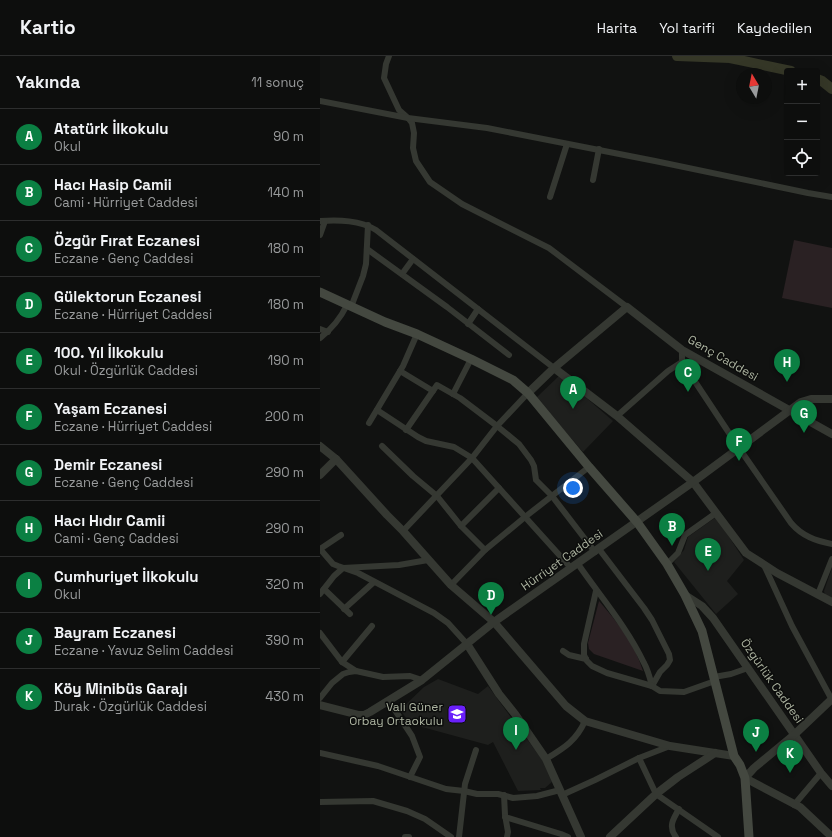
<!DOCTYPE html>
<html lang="tr">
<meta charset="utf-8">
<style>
:root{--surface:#0d0e0d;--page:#1b1c1b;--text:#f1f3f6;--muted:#9a9c9d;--line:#2d2e2e;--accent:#0b8043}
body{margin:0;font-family:"Space Grotesk",sans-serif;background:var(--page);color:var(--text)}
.controls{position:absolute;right:12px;top:12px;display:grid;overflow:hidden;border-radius:4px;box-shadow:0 4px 16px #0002}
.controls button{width:36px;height:36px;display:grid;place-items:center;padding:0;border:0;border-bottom:1px solid var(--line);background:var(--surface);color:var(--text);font:20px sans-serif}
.compass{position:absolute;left:416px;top:12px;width:36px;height:36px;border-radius:50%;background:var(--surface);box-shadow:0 4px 16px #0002;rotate:350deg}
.you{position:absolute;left:253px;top:432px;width:14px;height:14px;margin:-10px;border:3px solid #fff;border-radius:50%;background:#1a73e8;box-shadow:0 0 0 6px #1a73e833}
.badge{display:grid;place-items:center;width:26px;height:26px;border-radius:50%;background:var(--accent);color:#fff;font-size:13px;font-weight:700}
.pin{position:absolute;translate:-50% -33px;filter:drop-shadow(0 1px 2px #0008)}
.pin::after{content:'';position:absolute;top:21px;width:14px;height:12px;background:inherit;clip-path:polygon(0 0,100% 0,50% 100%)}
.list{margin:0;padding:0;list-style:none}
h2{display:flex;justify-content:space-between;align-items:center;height:52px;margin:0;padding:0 16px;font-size:17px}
h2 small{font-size:13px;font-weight:400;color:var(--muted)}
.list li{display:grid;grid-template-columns:26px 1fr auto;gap:12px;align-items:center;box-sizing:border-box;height:56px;padding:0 16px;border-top:1px solid var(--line)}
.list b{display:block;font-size:15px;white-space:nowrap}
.list p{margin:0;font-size:13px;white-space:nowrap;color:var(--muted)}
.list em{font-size:13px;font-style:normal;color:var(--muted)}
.icon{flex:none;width:22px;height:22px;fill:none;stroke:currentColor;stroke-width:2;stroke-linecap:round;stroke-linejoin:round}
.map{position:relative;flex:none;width:512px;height:781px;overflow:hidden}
header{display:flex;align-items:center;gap:24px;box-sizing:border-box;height:56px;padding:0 20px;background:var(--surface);border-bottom:1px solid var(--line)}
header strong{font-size:19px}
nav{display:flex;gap:22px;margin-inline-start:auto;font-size:14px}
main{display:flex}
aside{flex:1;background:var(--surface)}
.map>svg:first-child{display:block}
</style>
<header>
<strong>Kartio</strong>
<nav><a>Harita</a><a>Yol tarifi</a><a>Kaydedilen</a></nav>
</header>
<main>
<aside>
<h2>Yakında<small>11 sonuç</small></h2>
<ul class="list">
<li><span class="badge">A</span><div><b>Atatürk İlkokulu</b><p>Okul</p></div><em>90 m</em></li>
<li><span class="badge">B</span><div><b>Hacı Hasip Camii</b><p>Cami · Hürriyet Caddesi</p></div><em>140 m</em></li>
<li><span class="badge">C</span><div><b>Özgür Fırat Eczanesi</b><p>Eczane · Genç Caddesi</p></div><em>180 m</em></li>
<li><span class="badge">D</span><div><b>Gülektorun Eczanesi</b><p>Eczane · Hürriyet Caddesi</p></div><em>180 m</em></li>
<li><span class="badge">E</span><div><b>100. Yıl İlkokulu</b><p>Okul · Özgürlük Caddesi</p></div><em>190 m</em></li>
<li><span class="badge">F</span><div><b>Yaşam Eczanesi</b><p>Eczane · Hürriyet Caddesi</p></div><em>200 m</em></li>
<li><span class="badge">G</span><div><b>Demir Eczanesi</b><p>Eczane · Genç Caddesi</p></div><em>290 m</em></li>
<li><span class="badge">H</span><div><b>Hacı Hıdır Camii</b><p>Cami · Genç Caddesi</p></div><em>290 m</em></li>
<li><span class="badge">I</span><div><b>Cumhuriyet İlkokulu</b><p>Okul</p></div><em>320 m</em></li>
<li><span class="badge">J</span><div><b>Bayram Eczanesi</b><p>Eczane · Yavuz Selim Caddesi</p></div><em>390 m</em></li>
<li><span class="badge">K</span><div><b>Köy Minibüs Garajı</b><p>Durak · Özgürlük Caddesi</p></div><em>430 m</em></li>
</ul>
</aside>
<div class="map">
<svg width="512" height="781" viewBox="0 0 512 781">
<rect width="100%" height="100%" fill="#111211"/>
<g fill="#1e1f1d">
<polygon points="240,319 293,365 263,396 216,342"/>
<polygon points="396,461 424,504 407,525 418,538 396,558 354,506 364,494 368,481"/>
<polygon points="512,512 512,543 505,539 504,535"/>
<polygon points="118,623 158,638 168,630 221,702 230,718 232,726 225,732 220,732 221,734 198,735 173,686 168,689 91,668 80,654 104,631"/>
</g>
<g fill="#2a2123">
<polygon points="474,184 512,192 512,252 462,242"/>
<path d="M279 545C298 567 314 587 323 615L274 598 269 593 268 587Z"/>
</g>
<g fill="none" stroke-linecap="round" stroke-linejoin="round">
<g stroke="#353727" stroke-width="10">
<polyline points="357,0 410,2 471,15"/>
<polyline points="497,23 502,25 512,33"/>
</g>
<g stroke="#353832" stroke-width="6">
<polyline points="69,0 66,8 64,22 79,54 88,62 92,67 94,77 93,92 96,105 110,126 142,148 229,192 307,251"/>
<polyline points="0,45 88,62 167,72 335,105 488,137 512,141"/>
<polyline points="273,124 279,93"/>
<polyline points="230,141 247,88"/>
<path d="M0 165C19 164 40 164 56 174L234 312"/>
<polyline points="0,179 5,165"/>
<polyline points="47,193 127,251 189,299"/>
<polyline points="82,218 93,203"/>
<polyline points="31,251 43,220 46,208 48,169"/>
<polyline points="148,268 158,253"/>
<polyline points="0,273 8,276"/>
<path d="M0 282C13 272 20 263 27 249"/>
<path d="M362 294V306L419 392 471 467C482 480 496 485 512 488"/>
<polyline points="80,315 113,335"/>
<polyline points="133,338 151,303"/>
<polyline points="57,354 98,381 106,385 134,391 152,402 251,512"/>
<polyline points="297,360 348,315 362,306"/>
<polyline points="49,367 83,310 97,278"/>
<polyline points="86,374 117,329 140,342 177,370 199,388 211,404 214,410 216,424 232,440 275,496"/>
<polyline points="62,390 93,420 117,440 141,470 165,494"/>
<polyline points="141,470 179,432"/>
<polyline points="83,475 152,402 177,370 208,337"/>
<polyline points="0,493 13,508 18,510 38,517 114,557 128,567 147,588"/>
<polyline points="0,493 21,479"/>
<polyline points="279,493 324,552 332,564 349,598 350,604 347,609 340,616 332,630"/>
<path d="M258 508C280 540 307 571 324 607 328 614 330 622 332 630"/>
<polyline points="347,508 358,497 365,479 396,457"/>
<polyline points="444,509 472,570 512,644"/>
<polyline points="131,529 165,494 205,461 269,411"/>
<polyline points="4,533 30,558"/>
<polyline points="276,535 264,588 264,599 267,605 272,610 287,617 332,630 340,635 364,636 395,625"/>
<polyline points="0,538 14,520 23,512 79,509 108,504"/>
<polyline points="498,538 512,503"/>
<polyline points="24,553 54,526"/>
<polyline points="0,577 22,606 36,615"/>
<polyline points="243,595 249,599 266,603"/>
<polyline points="22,606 52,570"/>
<polyline points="394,621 411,618 428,612"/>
<polyline points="0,642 12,627 23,618 29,616 36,615 63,621 90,620 102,624"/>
<polyline points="69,645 92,680 100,701 90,721"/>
<polyline points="0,697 58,710 126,733 144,735 157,738 178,738 193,742 217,740 240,734"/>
<polyline points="319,702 336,738 398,781"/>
<path d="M226 703C244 692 256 685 265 665"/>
<polyline points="184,739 185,759 188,776 187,781"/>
<polyline points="242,739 275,724 319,702 350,690"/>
<polyline points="0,746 53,745 87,755 105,763 131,781"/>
<polyline points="474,749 501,717"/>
<polyline points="185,761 241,778 248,781"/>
<polyline points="85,781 89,781"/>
<polyline points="139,781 145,728 156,694"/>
<path d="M356 781C348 771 353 763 359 753"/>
</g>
<g stroke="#353832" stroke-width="8">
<polyline points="234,312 297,360 373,426 426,497 457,517 512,546"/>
<polyline points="208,337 234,312 307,251 362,294 512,378"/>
<polyline points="0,390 16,403 67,459 83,475 131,529 174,566 246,650 265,665 350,690 414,700"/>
<polyline points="0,419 16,403"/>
<polyline points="365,539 382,550 393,562 501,717 512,730"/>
<polyline points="147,588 179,638 195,658 226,703 261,781"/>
<polyline points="0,649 39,659 44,659 50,656 102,624 174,566 373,426 481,346 491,343 512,343"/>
<polyline points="290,781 336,738 358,721 395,697"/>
<polyline points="512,781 480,751 425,722 434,712 475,678 512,643"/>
</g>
<polyline stroke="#444840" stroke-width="9" points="0,236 65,266 97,278 151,303 193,324 208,337 269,411 317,466 347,508 365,539 382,575 414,700 420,709 425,722 429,781"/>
</g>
<defs>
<g id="school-square" transform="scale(1)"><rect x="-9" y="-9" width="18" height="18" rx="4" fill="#6a20fb" stroke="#0c0d0c"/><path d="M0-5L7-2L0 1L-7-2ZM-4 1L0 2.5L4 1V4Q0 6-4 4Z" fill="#fff"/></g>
</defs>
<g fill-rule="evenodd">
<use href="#school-square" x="137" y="658"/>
</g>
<g text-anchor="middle" stroke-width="3" stroke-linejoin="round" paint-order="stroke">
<g font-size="12" fill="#adb4a1" stroke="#0c0d0c">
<text transform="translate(403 302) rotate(30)" y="4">Genç Caddesi</text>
<text transform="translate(242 504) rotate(-35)" y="4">Hürriyet Caddesi</text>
<text transform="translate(452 625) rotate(55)" y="4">Özgürlük Caddesi</text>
</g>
<g font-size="12" fill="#adb4a1" stroke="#0c0d0c" text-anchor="end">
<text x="123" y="655">Vali Güner<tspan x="123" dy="14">Orbay Ortaokulu</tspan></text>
</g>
</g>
</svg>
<div class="controls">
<button>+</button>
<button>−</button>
<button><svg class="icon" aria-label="locate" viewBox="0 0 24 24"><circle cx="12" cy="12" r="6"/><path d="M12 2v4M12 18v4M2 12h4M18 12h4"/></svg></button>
</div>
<svg class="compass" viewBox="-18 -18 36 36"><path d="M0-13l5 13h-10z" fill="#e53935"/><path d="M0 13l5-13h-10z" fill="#9a9c9d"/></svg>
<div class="you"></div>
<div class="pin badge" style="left:253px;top:353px">A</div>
<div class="pin badge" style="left:352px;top:490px">B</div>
<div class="pin badge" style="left:368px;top:336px">C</div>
<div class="pin badge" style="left:171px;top:559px">D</div>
<div class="pin badge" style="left:388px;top:515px">E</div>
<div class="pin badge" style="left:419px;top:405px">F</div>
<div class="pin badge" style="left:484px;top:377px">G</div>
<div class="pin badge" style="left:467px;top:326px">H</div>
<div class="pin badge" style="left:196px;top:694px">I</div>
<div class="pin badge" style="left:436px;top:696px">J</div>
<div class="pin badge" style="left:470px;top:717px">K</div>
</div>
</main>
